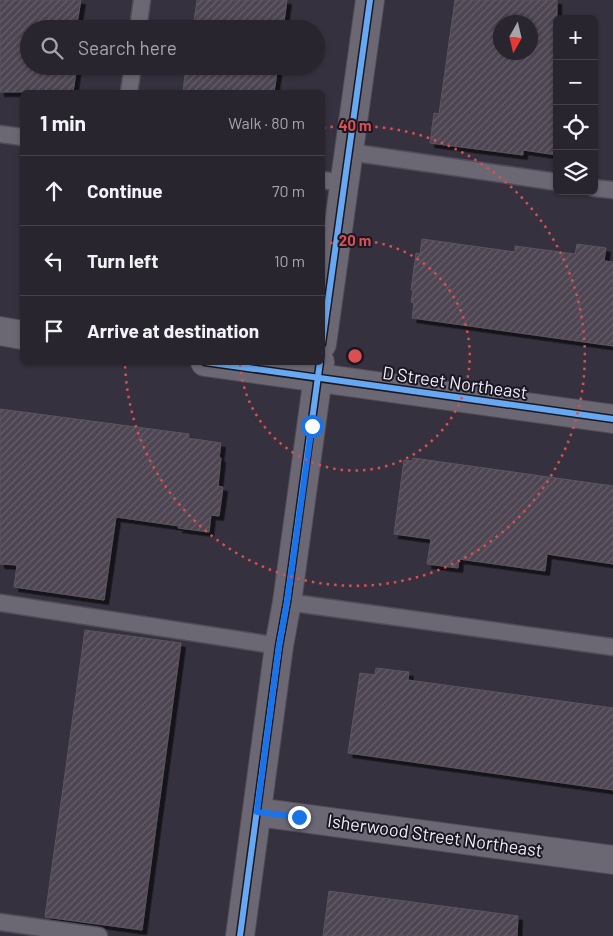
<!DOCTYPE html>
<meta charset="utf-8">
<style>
:root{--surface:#28252e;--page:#34313a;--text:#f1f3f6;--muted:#a5a5aa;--line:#44424a}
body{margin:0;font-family:Barlow,sans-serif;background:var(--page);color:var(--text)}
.controls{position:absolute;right:15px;top:15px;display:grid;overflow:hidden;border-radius:8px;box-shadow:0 1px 4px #0004}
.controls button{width:45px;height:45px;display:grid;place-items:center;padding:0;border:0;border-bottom:1px solid var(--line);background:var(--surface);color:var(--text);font:25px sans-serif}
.compass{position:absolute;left:493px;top:15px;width:45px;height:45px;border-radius:50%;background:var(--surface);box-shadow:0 1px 4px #0004;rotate:188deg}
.stop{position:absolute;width:15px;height:15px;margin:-11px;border:4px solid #1a73e8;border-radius:50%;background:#fff}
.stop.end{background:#1a73e8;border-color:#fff;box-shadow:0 1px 5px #0008}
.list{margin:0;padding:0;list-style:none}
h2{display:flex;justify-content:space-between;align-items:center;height:65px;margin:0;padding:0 20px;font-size:21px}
h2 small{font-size:16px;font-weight:400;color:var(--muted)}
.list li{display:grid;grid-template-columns:32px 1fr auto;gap:15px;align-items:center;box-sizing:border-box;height:70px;padding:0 20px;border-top:1px solid var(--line)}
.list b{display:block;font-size:19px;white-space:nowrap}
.list em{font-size:16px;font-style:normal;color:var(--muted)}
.icon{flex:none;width:28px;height:28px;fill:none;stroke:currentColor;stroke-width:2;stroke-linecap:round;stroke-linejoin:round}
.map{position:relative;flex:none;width:613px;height:936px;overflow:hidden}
.search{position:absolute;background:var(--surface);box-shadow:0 1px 4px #0004;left:20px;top:20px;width:305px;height:55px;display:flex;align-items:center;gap:12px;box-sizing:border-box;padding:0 18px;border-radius:28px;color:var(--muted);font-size:19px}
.panel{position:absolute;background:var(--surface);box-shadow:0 1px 4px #0004;left:20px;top:90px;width:305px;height:275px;border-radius:8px}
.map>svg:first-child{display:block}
</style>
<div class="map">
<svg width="613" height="936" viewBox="0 0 613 936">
<defs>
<pattern id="building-hatch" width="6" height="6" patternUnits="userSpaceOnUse" patternTransform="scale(1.25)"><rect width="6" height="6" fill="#4d4551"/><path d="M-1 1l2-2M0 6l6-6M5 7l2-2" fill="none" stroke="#67606b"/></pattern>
<filter id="shadow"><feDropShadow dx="4.5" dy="4.5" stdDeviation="0" flood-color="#0009"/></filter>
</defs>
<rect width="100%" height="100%" fill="#35313e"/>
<g fill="url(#building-hatch)" stroke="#5b555f" fill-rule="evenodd" filter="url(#shadow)">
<polygon points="0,0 81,0 76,29 29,29 29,66 77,66 73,92 0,92"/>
<polygon points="197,0 287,0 283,29 193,29"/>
<path d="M455 0H557V155L523 150V155L430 143 434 113 439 114ZM500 22H530V52H500Z"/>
<polygon points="186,66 278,66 274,92 183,92"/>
<polygon points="422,239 515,252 515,246 575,254 577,244 606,248 604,261 613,262 613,346 412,318 414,303 411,302 413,290 411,290 416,253 420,254"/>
<polygon points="0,409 189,434 188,438 221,443 219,458 221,458 218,486 223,487 219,516 211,515 209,532 178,528 179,526 116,517 104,600 14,587 17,565 0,564"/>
<polygon points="413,458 613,486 613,564 547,554 545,571 459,559 458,568 427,564 431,539 394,534 404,460 412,461"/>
<polygon points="85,630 181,643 142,930 45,917"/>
<polygon points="376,668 409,672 408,680 613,708 613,790 348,753 360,673 375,675"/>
<polygon points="329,891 518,916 517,936 323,936"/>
</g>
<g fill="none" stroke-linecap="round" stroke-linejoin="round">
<g stroke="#504d58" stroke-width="19">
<g id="lane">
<polyline points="138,29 142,0"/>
<polyline points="129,92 133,66"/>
<polyline points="0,134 22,137"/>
<polyline points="349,152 557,182"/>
<polyline points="322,180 345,183"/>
<polyline points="594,188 613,190"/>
<polyline points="287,602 613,647"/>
<polyline points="0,603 279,646"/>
<polyline points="0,922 99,936"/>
</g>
</g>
<g stroke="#504d58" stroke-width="30">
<g id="street">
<polyline points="0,331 22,335"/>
<polyline points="205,362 613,419"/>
<polyline points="257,812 613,860"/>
</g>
</g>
<g stroke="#504d58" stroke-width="30">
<g id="secondary">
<polyline points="322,344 370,0"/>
<polyline points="240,936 279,646 287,602 320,362"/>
</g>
</g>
<use href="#lane" stroke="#6b6873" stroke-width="16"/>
<use href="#street" stroke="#6b6873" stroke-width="28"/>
<use href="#secondary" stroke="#6b6873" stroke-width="28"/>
<g stroke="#191721" stroke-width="9">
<g id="cycleway">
<polyline points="322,344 370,0"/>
<polyline points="205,362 613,419"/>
<polyline points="240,936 279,646 287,602 320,362"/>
</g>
</g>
<use href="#cycleway" stroke="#66a8f1" stroke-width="6"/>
</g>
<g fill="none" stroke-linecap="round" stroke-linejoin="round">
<polyline stroke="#1a73e8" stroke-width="6" points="299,817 257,812 279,646 287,602 312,426"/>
</g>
<g fill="none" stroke="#db4f52" stroke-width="2.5" stroke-dasharray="2.5 5">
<path d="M323 245A115 115 0 1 1 240 363"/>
<path d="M323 128A230 230 0 1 1 125 364"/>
</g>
<g text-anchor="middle" stroke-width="4" stroke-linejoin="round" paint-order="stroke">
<g font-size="18" fill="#f1edfc" stroke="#191721">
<text transform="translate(455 383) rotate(8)" y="6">D Street Northeast</text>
<text transform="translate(435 836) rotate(8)" y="6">Isherwood Street Northeast</text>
</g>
</g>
<circle cx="355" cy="356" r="8" fill="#db4f52" stroke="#191721" stroke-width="2.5"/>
<g font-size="15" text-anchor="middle" font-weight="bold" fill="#db4f52" stroke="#191721" stroke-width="4" stroke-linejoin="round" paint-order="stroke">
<text x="355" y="131">40 m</text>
<text x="355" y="246">20 m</text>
</g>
</svg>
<div class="controls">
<button>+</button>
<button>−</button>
<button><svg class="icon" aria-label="locate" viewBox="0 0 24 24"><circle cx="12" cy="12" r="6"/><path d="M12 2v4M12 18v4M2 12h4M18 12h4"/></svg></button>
<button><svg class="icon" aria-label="layers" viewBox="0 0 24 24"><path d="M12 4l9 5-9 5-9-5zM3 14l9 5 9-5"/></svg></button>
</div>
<svg class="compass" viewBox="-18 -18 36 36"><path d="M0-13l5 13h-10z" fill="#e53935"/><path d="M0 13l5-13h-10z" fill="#a5a5aa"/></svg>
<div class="stop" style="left:312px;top:426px"></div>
<div class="stop end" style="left:299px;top:817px"></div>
<div class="search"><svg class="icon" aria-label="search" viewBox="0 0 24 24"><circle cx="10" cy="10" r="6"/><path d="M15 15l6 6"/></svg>Search here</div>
<section class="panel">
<h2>1 min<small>Walk · 80 m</small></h2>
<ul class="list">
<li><svg class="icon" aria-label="ahead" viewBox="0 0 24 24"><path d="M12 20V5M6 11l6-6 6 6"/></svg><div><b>Continue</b></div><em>70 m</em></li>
<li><svg class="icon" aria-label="left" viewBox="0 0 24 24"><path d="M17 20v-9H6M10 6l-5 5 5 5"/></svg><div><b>Turn left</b></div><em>10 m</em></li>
<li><svg class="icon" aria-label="arrive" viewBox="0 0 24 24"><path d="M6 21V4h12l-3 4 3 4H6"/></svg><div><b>Arrive at destination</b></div></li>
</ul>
</section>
</div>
